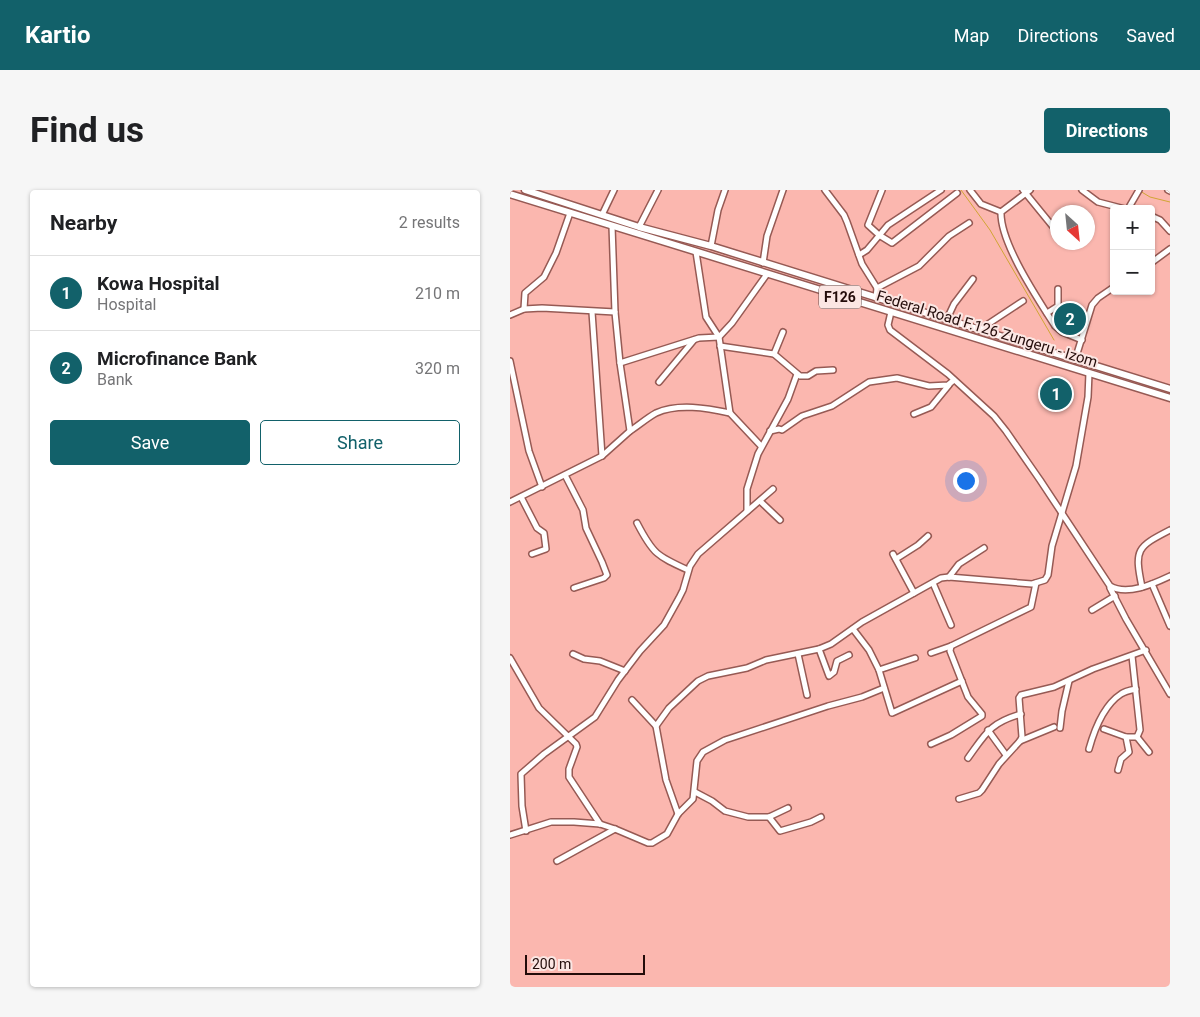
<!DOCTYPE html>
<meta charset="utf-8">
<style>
:root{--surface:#fff;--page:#f6f6f6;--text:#202124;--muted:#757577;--line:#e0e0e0;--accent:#12616a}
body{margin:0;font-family:Roboto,sans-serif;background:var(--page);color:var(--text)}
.controls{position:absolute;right:15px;top:15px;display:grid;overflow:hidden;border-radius:5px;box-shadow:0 1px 4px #0004}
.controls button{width:45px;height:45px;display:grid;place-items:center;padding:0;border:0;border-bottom:1px solid var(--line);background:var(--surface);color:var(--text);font:25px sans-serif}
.compass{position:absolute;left:540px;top:15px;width:45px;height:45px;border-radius:50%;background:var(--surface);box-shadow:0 1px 4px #0004;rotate:153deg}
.scale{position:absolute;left:15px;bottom:12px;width:120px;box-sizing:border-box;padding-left:5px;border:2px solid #230c0a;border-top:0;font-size:14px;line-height:18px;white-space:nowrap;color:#230c0a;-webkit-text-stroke:4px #fbe6e3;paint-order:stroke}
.you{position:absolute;left:455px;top:290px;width:18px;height:18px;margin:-12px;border:4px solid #fff;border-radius:50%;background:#1a73e8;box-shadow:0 0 0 8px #1a73e833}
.badge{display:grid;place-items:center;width:32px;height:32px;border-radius:50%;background:var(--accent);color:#fff;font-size:16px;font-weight:700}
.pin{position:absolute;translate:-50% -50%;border:2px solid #fff;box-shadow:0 1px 5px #0006}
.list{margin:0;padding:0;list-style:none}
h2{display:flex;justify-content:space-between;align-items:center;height:65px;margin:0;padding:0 20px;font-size:21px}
h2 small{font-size:16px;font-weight:400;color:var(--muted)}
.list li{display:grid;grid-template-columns:32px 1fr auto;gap:15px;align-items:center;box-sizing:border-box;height:75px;padding:0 20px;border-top:1px solid var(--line)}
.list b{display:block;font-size:19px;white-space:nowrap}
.list p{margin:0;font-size:16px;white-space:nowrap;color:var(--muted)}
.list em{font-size:16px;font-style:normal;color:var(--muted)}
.actions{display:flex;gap:10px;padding:15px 20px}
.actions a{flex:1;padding:11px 0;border:1px solid var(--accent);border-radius:5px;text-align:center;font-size:18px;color:var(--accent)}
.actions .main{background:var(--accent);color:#fff}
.map{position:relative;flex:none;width:660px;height:797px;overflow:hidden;border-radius:5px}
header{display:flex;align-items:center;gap:30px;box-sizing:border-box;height:70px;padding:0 25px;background:var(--accent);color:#fff}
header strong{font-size:24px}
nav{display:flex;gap:28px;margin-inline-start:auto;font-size:18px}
.intro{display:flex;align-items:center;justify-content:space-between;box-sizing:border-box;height:120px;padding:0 30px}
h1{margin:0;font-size:35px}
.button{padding:12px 22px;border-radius:5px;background:var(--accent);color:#fff;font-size:18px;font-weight:700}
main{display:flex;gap:30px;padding:0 30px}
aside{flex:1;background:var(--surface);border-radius:5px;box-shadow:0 1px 4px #0004}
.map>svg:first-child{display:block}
</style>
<header>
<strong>Kartio</strong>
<nav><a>Map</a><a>Directions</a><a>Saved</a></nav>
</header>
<div class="intro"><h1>Find us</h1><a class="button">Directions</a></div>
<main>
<aside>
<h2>Nearby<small>2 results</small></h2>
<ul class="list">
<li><span class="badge">1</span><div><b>Kowa Hospital</b><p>Hospital</p></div><em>210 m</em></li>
<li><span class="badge">2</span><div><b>Microfinance Bank</b><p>Bank</p></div><em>320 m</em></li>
</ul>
<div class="actions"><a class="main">Save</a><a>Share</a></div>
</aside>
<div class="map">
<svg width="660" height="797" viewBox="0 0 660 797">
<rect width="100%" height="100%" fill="#fbb7af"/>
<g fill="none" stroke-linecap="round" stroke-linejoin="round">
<g stroke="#d0a534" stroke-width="1">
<polyline points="451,0 480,40 544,150"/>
<polyline points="630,1 640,7 660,12"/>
</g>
<g stroke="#965a54" stroke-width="8">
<g id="minor">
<polyline points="315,0 334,25 337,32 352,74 367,98 366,108"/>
<polyline points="372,0 358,35 369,45 382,53 447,3"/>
<polyline points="460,0 471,14 491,22"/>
<polyline points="513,0 544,38"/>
<path d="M520 0 491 22C490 53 528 109 545 136L552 142 572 150"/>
<polyline points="572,0 588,12 615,19"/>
<polyline points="658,0 660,1"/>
<polyline points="618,19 629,0"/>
<polyline points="92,25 104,0"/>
<polyline points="641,26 650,30 660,41"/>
<polyline points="129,37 148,0"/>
<polyline points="201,56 208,20 215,0"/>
<polyline points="186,62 196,127 209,147 220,223"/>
<polyline points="349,65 357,60 378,35 431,0"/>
<polyline points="253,73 257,46 273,0"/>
<polyline points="641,73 660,59"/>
<polyline points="367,98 409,76 439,46 459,33"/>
<polyline points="14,119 15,103 34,87 46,63 60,23"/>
<polyline points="82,122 92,266"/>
<path d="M381 122 378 135 380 140 438 184 484 226 496 241 530 290 600 396C617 406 643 394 660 386"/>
<polyline points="537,123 548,116 548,99"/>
<polyline points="0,125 14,119 32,118 105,122"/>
<polyline points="437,129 444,114 463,89"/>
<polyline points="469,140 513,111"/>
<polyline points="210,156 264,164 273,142"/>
<polyline points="264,164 290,186 298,186 306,181 323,180"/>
<polyline points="565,170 582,115 588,108 604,97"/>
<polyline points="0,171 19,261 32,297"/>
<polyline points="110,173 189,148 209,147 222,133 257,84"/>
<polyline points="149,192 184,150"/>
<polyline points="404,224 421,217 439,195"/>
<path d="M120 241C129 235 137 228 146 223 168 213 197 218 220 223L251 256"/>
<polyline points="260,241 269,239 272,240 292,226 322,216 359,192 387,188 419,196 438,195 444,190"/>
<polyline points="55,285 73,320 76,338 92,372 97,385 94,388 64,398"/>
<polyline points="11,307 27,338 34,343 36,359 22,364"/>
<polyline points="250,311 270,330"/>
<polyline points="0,312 92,266 120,241 110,173 105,122 102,36"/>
<polyline points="237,321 237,299 248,264 278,209 287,184"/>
<path d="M127 333C143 364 147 366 178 380"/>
<polyline points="383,364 404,403"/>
<polyline points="386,369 408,355 418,346"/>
<polyline points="439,387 449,374 474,358"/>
<polyline points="423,393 441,435"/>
<polyline points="642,394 660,436"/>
<path d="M632 397C624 359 627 357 660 340"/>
<polyline points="600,398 616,429 660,504"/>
<polyline points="582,420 605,406"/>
<polyline points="343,439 359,460 369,480 382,523 452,491"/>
<polyline points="309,459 319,486 324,482 327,471 339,465"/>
<polyline points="421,463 441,456"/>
<polyline points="63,464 74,469 90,471 115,481"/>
<polyline points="288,464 297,505"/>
<polyline points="622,466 630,540 627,547"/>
<polyline points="0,468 29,518 66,554 67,557 59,579 59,587 90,634"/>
<polyline points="369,480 405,468"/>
<polyline points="122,510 146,536 156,590 168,624"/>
<polyline points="146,536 159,518 188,491 198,486 237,478 256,470 309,459 321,454 352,432 431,388 439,387 522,394 535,390 538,385 542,356 566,276 578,207 579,183"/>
<polyline points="550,538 552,521 559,491"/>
<polyline points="594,539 616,547 627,547"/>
<polyline points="478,540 496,565"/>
<polyline points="627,547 639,562"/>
<polyline points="510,551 544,537"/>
<polyline points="421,554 441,545 472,526 472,524 458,507 440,461 441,456 521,417 526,393"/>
<path d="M579 559C584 541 594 515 611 504 615 501 621 500 626 499"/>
<path d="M458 568C476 543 480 533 511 524"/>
<polyline points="608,580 611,569 619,562 616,547"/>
<polyline points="185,602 202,611 215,621 238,627 259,627 278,618"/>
<polyline points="449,609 469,603 472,600 489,574 510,551 512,547 509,508 511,505 544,497 583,479 636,460"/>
<polyline points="259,627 270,641 301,632 311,627"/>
<polyline points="16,641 12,616 11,584 34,564 85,527 108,490 130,461 154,435 169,408 173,400 180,376 188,364 263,299"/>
<polyline points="0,645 41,632 64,632 90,634 105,639 138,653 142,653 157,644 168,624 183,609 187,571 193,562 215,550 318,516 352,507 374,498"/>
<polyline points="47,671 105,639"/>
</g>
</g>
<g stroke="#965a54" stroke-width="9">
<g id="major">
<polyline points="15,0 129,37 201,56 660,199"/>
<polyline points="0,4 660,208"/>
</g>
</g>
<use href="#minor" stroke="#fff" stroke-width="5"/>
<use href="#major" stroke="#fff" stroke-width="6"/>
</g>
<g text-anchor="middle" stroke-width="4" stroke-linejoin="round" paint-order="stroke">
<rect fill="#fbe6e3" stroke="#644d4b" stroke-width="1" x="309" y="95.5" width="42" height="23" rx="4"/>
<g font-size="14" font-weight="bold" fill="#230c0a">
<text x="330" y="112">F126</text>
</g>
<g font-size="15" fill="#230c0a" stroke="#fbe6e3">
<text transform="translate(477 139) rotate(17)" y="5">Federal Road F.126 Zungeru - Izom</text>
</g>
</g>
</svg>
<div class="controls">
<button>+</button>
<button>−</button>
</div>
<svg class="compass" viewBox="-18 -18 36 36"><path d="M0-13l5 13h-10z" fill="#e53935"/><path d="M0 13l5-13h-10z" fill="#757577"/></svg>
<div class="scale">200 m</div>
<div class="you"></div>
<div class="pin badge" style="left:546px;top:204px">1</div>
<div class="pin badge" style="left:560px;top:129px">2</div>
</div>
</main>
